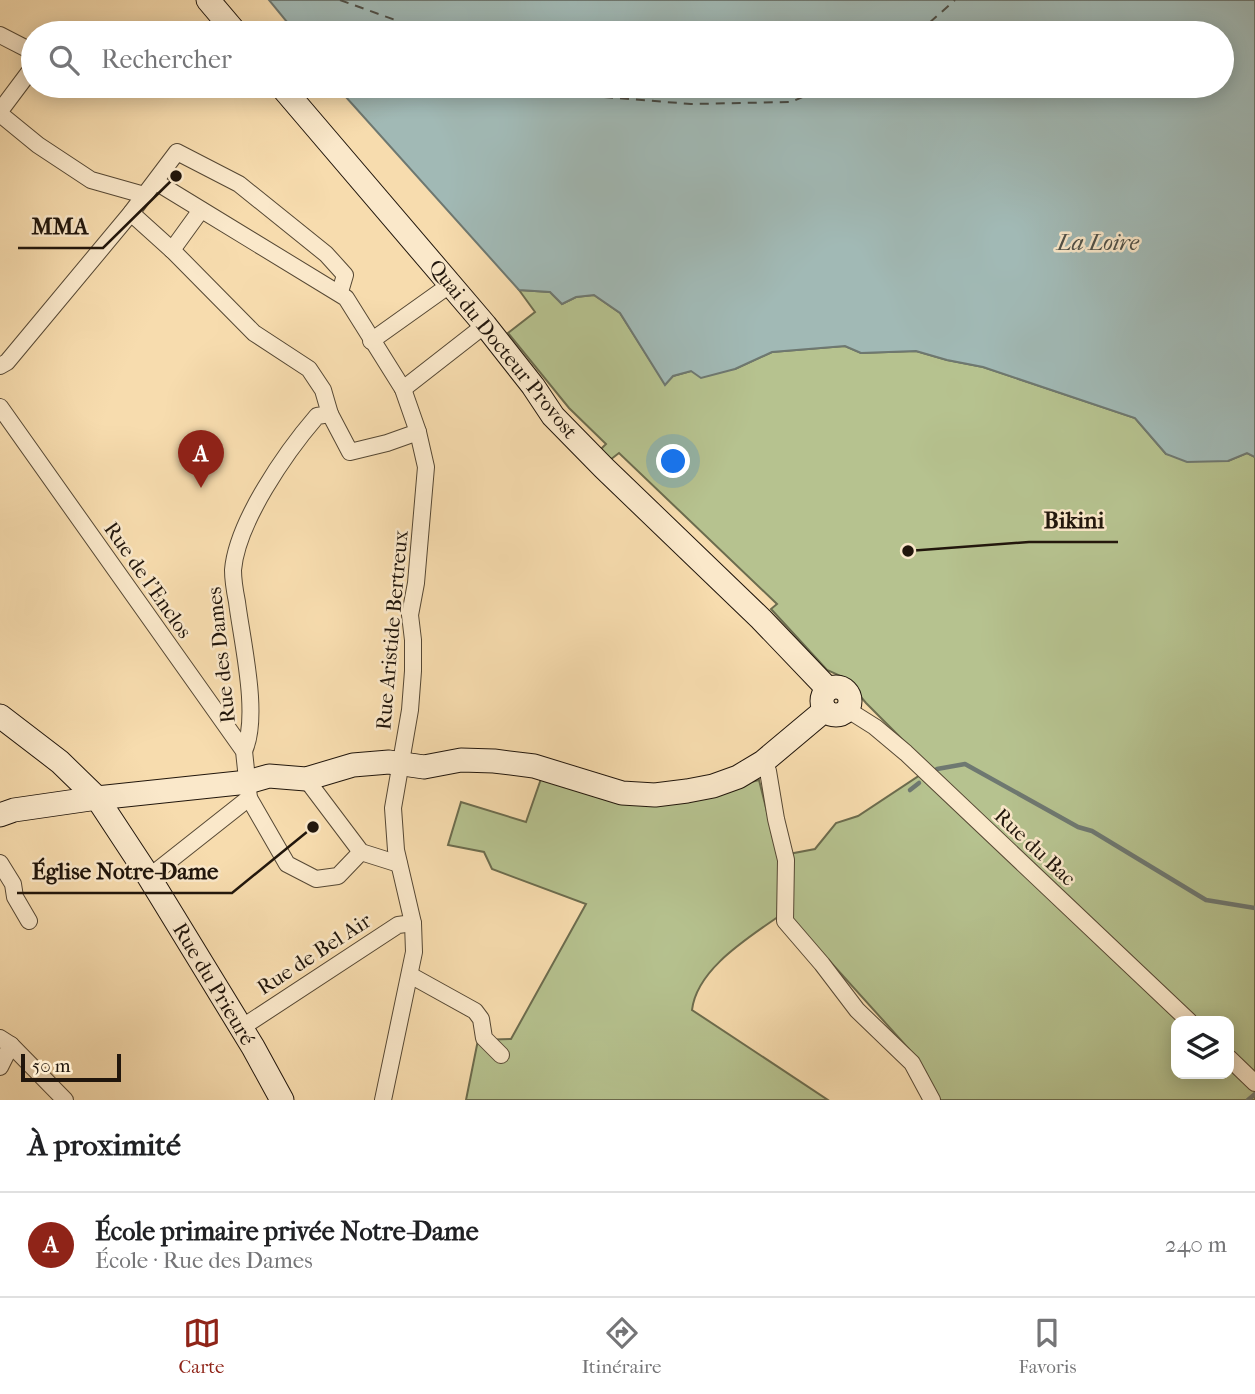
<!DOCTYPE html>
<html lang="fr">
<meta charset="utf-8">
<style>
:root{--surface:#fff;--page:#f2f2f2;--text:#202124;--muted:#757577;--line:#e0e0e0;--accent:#8f2418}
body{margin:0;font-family:"IM FELL French Canon",serif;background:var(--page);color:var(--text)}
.controls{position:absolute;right:21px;bottom:21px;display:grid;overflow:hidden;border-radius:14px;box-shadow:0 4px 18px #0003}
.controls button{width:63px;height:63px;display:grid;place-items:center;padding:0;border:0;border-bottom:2px solid var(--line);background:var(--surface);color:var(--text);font:35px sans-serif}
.scale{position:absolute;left:21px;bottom:18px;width:100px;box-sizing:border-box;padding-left:7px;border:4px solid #21160c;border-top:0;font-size:19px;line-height:24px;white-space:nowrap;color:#21160c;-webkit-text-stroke:5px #fae8ca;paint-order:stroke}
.you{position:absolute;left:674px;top:462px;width:24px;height:24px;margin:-18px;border:5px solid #fff;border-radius:50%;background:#1a73e8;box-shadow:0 0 0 10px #1a73e833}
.badge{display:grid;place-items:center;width:46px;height:46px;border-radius:50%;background:var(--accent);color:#fff;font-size:23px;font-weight:700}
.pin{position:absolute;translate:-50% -58px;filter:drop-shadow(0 2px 4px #0008)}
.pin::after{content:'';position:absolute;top:37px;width:24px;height:21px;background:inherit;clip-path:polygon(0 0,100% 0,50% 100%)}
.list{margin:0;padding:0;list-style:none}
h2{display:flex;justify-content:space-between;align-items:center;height:91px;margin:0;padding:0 28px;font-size:30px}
h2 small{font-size:23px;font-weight:400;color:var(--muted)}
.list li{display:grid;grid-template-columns:46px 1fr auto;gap:21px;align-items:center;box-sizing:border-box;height:105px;padding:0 28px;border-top:2px solid var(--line)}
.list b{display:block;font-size:26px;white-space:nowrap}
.list p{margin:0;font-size:23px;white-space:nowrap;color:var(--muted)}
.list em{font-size:23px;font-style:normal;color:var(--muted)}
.icon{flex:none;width:38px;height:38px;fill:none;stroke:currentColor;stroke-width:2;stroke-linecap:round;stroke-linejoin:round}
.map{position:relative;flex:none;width:1255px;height:1100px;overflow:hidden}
.search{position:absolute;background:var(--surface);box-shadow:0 4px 18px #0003;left:21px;right:21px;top:21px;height:77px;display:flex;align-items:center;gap:18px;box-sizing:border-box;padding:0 24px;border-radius:38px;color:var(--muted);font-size:26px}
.sheet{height:196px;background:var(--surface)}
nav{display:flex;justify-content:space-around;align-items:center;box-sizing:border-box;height:98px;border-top:2px solid var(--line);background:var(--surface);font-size:19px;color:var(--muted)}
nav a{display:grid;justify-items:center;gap:4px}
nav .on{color:var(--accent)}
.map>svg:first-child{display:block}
</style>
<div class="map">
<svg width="1255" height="1100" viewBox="0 0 1255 1100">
<rect width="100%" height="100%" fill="#f7dcae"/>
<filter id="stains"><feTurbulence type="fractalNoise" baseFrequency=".00286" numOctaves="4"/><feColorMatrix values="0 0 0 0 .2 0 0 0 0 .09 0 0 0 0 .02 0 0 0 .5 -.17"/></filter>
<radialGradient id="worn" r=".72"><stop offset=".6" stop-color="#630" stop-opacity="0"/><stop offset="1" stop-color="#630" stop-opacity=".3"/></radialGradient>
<path fill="#b6c28f" stroke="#6c6c4e" stroke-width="2" fill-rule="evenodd" d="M519 290 550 292 562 304 576 297 594 295 620 313 665 384 673 376 691 371 735 369 772 352 845 346 861 353 916 351 947 360 983 367 1135 418 1166 454 1228 461 1247 453 1255 457V1100H940L909 1049 798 926 782 914C750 937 697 968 692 1010L828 1100H466L478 1040 511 1039 586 904 492 869 484 852 448 845 461 802 526 822 542 776 699 795 759 780 778 856 815 849 836 823 858 816 929 769 927 764 866 703 845 678 827 670 771 609 777 604 619 453 610 460 600 450 606 444 569 408 508 333 535 312ZM1176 1021H1229V1074H1176Z"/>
<polygon fill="#a1b9b5" stroke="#6e7871" stroke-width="2" points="269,0 1255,0 1255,457 1247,453 1228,461 1187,462 1166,454 1135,418 983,367 947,360 916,351 861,353 845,346 772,352 735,369 701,378 691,371 673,376 665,385 620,313 594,295 576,297 562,304 550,292 519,290 336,86 1222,86 1222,33 296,33"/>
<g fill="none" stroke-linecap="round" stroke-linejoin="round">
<g stroke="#6e7871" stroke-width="4.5">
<polyline points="937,769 965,764 1078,827 1092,831 1206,900 1255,908"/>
<polyline points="910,790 919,783"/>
<polyline points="1248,1100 1255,1094"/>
</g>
<g stroke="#4e4f47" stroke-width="2" stroke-dasharray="9 7" stroke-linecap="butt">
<polyline points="340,0 431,33"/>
<polyline points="918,33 955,0"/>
<polyline points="574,86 604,97 691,104 791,102 828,86"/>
</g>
<g stroke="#564834" stroke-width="18">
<g id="street">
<polyline points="0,35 33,52"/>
<polyline points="0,111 33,67"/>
<polyline points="0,114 38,145 91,180 144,195"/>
<polyline points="156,182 346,298 403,389 418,432 426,467 416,583 410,615 413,640 413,671 410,710 393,808 396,850 413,923 414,952 383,1100"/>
<path d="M131 213 172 250 254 333 309 369 323 390 330 414 317 416C286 452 237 522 233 570 233 580 235 592 237 602 242 642 260 716 244 751"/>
<polyline points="172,250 201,210"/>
<polyline points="371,341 451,284"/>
<polyline points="0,366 7,362 131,213 177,152 239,184 326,254 345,275 340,292"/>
<polyline points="403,389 485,325"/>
<polyline points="0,407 244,751 249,798 287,864 316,879 338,876 361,852"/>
<polyline points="330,414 350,452 387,443 418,432"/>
<polyline points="848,710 875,727 906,753 1189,1021"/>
<polyline points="763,762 768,771 776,819 786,860 785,921 822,964 857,1010 912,1063 932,1100"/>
<polyline points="306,779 361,852 399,864"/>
<polyline points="0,863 13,884 15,897 29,921"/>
<polyline points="149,877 249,798"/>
<polyline points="410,975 475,1011 481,1019 484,1038 501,1055"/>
<polyline points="241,1028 398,925 413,923"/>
<polyline points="0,1038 11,1045 65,1100"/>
<polyline points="1229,1058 1255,1083"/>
<polyline points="0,1067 11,1045"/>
</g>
</g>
<g stroke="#21160c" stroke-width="25">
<g id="secondary">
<polyline points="208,0 236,33"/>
<polyline points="281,86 485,325 533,386 553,416 604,468 761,619 828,689"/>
<circle cx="836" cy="701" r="14"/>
<polyline points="0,716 60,762 97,798 149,877 253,1047 282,1100"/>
<polyline points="0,815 14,810 97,798 248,782 269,776 306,779 353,765 389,762 424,767 461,760 494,761 534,766 622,793 655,795 687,791 713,786 738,777 763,762 825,710"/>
</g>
</g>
<use href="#street" stroke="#fae8ca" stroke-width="16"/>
<use href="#secondary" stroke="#fae8ca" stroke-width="23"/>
</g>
<g text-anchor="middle" stroke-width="5" stroke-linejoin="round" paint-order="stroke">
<g font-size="21" fill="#21160c" stroke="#fae8ca">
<text transform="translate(503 349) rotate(51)" y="7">Quai du Docteur Provost</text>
<text transform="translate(148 580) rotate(55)" y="7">Rue de l'Enclos</text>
<text transform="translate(392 630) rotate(-85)" y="7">Rue Aristide Bertreux</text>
<text transform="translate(221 655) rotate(-96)" y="7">Rue des Dames</text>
<text transform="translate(1035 847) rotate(43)" y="7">Rue du Bac</text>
<text transform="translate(314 954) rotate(-33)" y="7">Rue de Bel Air</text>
<text transform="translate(214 984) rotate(59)" y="7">Rue du Prieuré</text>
</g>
<g font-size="23" font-style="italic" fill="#4e4f47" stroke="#fae8ca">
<text x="1098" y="250">La Loire</text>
</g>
</g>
<path fill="none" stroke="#21160c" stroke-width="2.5" d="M176 176L103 248H18M908 551L1029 542H1118M313 827L232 893H17"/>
<g fill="#21160c" stroke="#fae8ca" stroke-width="2.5">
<circle cx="176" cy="176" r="7"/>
<circle cx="908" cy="551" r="7"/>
<circle cx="313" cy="827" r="7"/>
</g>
<g font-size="23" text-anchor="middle" font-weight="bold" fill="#21160c" stroke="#fae8ca" stroke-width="5" stroke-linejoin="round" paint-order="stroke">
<text x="60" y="234">MMA</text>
<text x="1074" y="528">Bikini</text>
<text x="125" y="879">Église Notre-Dame</text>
</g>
<rect width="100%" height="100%" filter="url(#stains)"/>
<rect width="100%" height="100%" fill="url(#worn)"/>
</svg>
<div class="controls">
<button><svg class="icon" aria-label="layers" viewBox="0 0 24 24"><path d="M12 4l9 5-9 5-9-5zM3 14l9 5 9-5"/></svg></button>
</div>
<div class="scale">50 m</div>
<div class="you"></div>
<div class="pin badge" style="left:201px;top:488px">A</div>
<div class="search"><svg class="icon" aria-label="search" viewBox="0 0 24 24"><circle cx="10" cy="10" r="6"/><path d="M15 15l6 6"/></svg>Rechercher</div>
</div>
<section class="sheet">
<h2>À proximité<small></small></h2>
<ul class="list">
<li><span class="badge">A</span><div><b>École primaire privée Notre-Dame</b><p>École · Rue des Dames</p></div><em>240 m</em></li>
</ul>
</section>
<nav>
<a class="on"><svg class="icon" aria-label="map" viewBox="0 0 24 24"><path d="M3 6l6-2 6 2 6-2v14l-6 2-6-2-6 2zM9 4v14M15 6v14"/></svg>Carte</a>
<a><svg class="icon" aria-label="directions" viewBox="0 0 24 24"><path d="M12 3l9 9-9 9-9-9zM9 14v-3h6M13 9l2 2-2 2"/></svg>Itinéraire</a>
<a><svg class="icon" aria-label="saved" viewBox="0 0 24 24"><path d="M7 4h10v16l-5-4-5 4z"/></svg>Favoris</a>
</nav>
